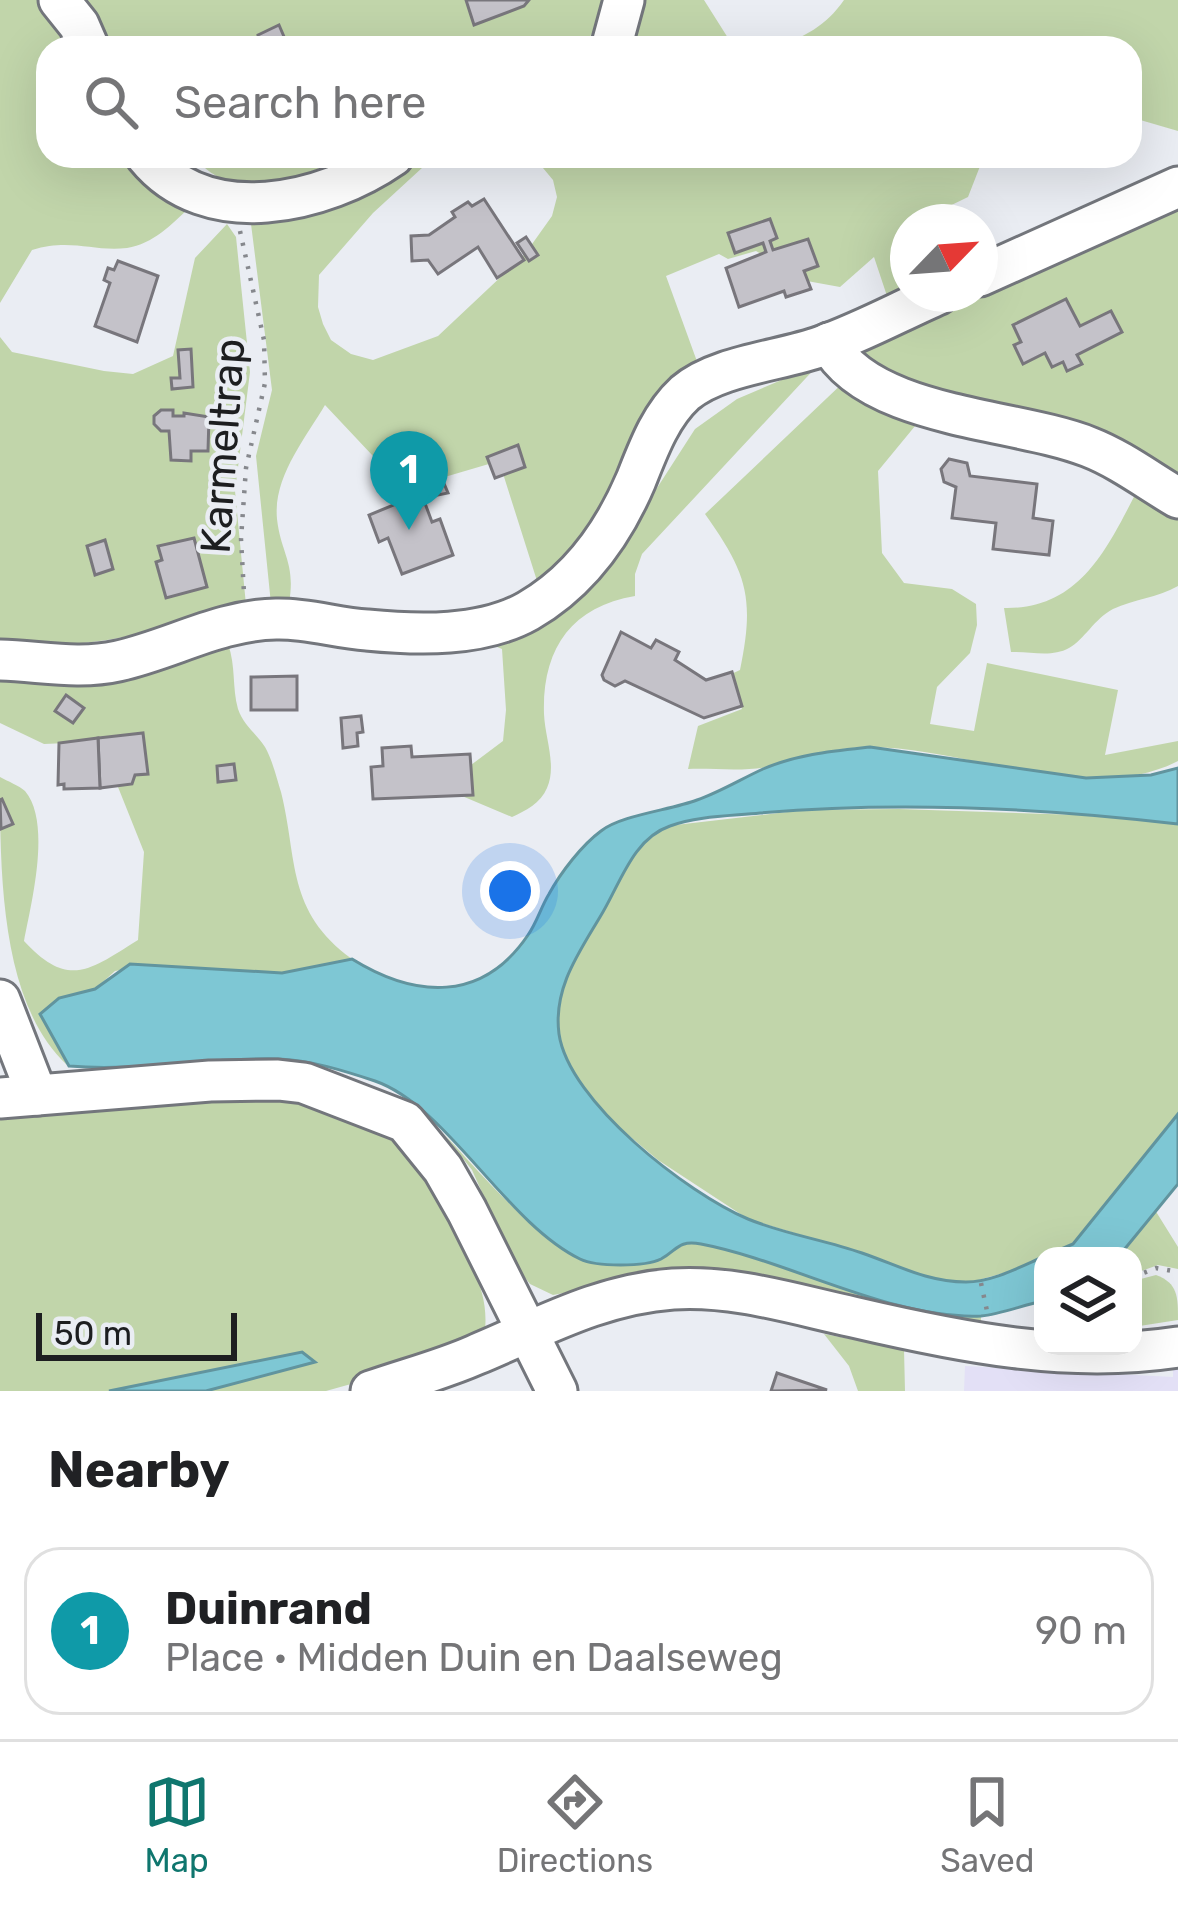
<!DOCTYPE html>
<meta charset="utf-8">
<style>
:root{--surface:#fff;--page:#f6f6f6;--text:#202124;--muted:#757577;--line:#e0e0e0;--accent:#0f766e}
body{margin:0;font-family:Rubik,sans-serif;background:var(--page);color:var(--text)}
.controls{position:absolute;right:36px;bottom:36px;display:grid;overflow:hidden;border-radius:24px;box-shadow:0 12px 48px #0002}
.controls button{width:108px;height:108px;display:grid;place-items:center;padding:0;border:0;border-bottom:3px solid var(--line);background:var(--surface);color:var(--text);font:60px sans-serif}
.compass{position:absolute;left:890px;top:204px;width:108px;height:108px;border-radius:50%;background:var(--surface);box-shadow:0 12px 48px #0002;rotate:65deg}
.scale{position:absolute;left:36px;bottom:30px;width:201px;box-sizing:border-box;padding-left:12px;border:6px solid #1d1e20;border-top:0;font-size:33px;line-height:42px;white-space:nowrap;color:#1d1e20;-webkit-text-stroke:9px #eaedf3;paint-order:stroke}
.you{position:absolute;left:510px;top:891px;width:42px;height:42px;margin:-30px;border:9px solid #fff;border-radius:50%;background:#1a73e8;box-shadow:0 0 0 18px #1a73e833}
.badge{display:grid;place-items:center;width:78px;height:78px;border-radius:50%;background:var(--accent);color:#fff;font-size:39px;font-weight:700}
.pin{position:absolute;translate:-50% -99px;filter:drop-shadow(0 3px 6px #0008)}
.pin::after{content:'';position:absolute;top:63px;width:42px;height:36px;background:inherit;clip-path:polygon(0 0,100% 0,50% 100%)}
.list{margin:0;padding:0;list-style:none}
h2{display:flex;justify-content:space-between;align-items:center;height:156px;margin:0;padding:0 48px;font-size:51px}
h2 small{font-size:39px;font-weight:400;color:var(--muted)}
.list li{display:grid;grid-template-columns:78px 1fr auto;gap:36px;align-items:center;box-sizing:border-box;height:168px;margin:0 24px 24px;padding:0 24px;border:3px solid var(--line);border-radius:36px}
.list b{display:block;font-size:45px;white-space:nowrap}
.list p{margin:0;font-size:39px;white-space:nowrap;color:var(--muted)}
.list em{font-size:39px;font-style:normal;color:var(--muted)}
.icon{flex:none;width:66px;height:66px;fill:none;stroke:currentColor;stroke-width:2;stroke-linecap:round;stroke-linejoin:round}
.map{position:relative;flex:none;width:1178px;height:1391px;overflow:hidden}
.search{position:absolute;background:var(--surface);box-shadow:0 12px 48px #0002;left:36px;right:36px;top:36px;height:132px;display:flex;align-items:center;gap:30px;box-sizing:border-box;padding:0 42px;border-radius:36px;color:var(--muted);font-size:45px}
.sheet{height:348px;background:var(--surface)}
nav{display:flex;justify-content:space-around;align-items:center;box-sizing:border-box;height:168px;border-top:3px solid var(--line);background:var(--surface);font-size:33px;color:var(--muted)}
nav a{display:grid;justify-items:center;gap:6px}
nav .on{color:var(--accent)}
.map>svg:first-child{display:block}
</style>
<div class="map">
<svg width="1178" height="1391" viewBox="0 0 1178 1391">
<rect width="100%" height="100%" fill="#eaedf3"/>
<polygon fill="#e3e0f6" points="965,1366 1173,1377 1173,1369 1178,1369 1178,1391 964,1391"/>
<g fill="#c1d5aa">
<path d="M0 0H39L73 48H48V156H138L190 207C172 224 153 244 127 248 93 252 71 238 32 250L0 303Z"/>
<polygon points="87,0 606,0 603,16 583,48 115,48"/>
<polygon points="638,0 704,0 728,38 744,48 624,48"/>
<path d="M844 0H1178V131L1130 117V48H775C804 37 826 26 844 0Z"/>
<path d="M193 156H346C294 180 237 208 193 156Z"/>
<path d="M413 156H435L373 213 319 275 318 307 323 324 331 340 351 354 373 360 438 336 525 254 552 216 557 197 553 180 533 156H984L968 197 929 216 925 222H908V289L888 299 874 257 840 287 807 281 756 251 728 259 719 254 666 276 707 389 583 549 538 584 499 461 404 489 325 405C305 439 273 477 277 519 281 554 296 563 289 603L271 604 256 456 272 390 251 224C312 214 360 186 413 156Z"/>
<polygon points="1178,198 1178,481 889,373 853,348 969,294 980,294"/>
<path d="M227 224 236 237 250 372 235 491 246 605C167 629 83 654 0 642V337L12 352 104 371 133 374 173 356 195 258Z"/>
<path d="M819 364 642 554 635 574V596C571 607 542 649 544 714 545 738 557 766 547 788 541 803 525 811 512 817L462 796 459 774 503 741 506 710 502 649 490 644 601 575 695 429 737 399Z"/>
<path d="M847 379 920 420 878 471 882 553 904 583 952 589 976 604 977 625 970 653 937 687 930 724 974 731 987 663 1118 690 1105 755 1178 741V761C1089 807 966 747 870 747 835 747 805 758 771 766 746 772 715 768 688 769L698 726 742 709 727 676 740 670C755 598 747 573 705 514Z"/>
<path d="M1138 489 1178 512V586C1157 598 1134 599 1113 609 1094 619 1085 639 1069 648 1051 658 1030 651 1011 652L1004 608C1080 610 1108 547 1138 489Z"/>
<path d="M228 644C236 666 232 688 238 709 244 726 256 733 265 747 272 759 277 779 281 792 298 860 286 911 352 959L282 973 150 965 115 971 95 989 40 1015 67 1065C0 1003 0 871 0 777 7 781 20 786 25 791 52 823 31 904 24 941 69 990 91 969 138 940L144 852 116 782 114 741 44 744 0 723V676Z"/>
<polygon points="899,809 1079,815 1178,824 1178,1114 1073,1244 1011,1271 971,1282 929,1279 861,1253 748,1219 658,1160 608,1118 583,1091 566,1063 559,1032 559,994 577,956 640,845 667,826 804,810"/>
<path d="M257 1097C311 1102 382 1113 419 1158 440 1183 454 1219 466 1249 477 1278 488 1299 485 1330L376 1377 326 1391H206L314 1362 302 1352 109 1391H0V1112Z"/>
<path d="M443 1133C476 1168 542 1246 586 1261 605 1267 639 1267 658 1259 674 1253 678 1241 698 1244 795 1257 882 1315 981 1316V1324L600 1286 553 1295 530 1284 514 1264 472 1170Z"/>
<polygon points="1155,1210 1178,1247 1178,1269 1158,1265 1133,1274 1133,1256 1119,1256"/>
<path d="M1156 1275C1178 1283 1178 1297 1178 1320L1133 1327V1281Z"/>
<polygon points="824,1334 904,1349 905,1391 858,1391 849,1366"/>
</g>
<g fill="#7ec7d4" stroke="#61949e" stroke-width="3">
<path d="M870 747 1086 778 1151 775 1178 768V824C1042 808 897 801 760 813 731 816 697 816 670 826 632 839 620 885 600 917 578 954 553 989 559 1034 569 1102 687 1193 748 1219 784 1234 825 1240 862 1253 897 1265 927 1282 966 1282 992 1282 1020 1267 1043 1257V1301C1023 1305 1001 1314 981 1316 892 1320 790 1261 701 1244 677 1240 678 1250 661 1259 645 1267 596 1267 580 1259 506 1223 447 1106 375 1081 345 1071 310 1060 278 1059 208 1057 138 1072 69 1066L40 1014 59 998 95 989 130 964 282 973 352 959C415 998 482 1003 528 935 537 922 541 907 549 894 561 872 582 845 601 831 621 815 671 810 697 800 720 792 741 779 763 769 798 754 833 751 870 747Z"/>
<polygon points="1178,1114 1178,1184 1119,1256 1045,1256 1073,1244"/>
<polygon points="302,1352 315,1362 206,1391 109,1391"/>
</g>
<g fill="#c4c2c9" stroke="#78767c" stroke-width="3">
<polygon points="466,0 529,0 524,6 474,25"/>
<polygon points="279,25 288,46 253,48 259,40 258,35"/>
<polygon points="1032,156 1092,156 1071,163 1034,165"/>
<polygon points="484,199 524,260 497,278 478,247 438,274 428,260 412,261 411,236 429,235 455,217 452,212 468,202 472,206"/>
<polygon points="770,219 777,238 770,241 773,250 808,239 818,266 804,271 811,289 786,297 784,291 739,307 726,268 766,252 763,243 735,253 728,233"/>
<polygon points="526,237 538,255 529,261 517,243"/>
<polygon points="118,261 158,276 137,342 95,326 110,283 104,280 108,268 114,270"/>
<polygon points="1066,299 1080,326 1111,311 1122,332 1077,355 1082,364 1067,371 1063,362 1052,367 1045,353 1023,364 1014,345 1021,342 1013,325"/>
<polygon points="191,349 193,387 172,389 171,378 180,378 178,350"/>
<polygon points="161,410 173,410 173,416 184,416 184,413 209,417 208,451 191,451 191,461 171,460 169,431 161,431 154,424 154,416"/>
<polygon points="518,445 525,467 495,478 487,457"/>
<polygon points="949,459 967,463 970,476 1037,484 1033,518 1053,521 1049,555 993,549 996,523 952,518 956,487 944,482 941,469"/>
<polygon points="440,474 448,493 423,498 432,522 440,519 453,555 402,574 388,538 379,542 369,515 401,502 397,492 428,483 427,479"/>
<polygon points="194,538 207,587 166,598 156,562 162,560 158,546"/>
<polygon points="105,540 113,569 95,575 87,546"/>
<polygon points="621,632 651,648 656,640 679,652 675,660 706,680 732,672 742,706 704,718 625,681 615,686 604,680 602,675"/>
<polygon points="297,676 297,710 251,710 251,677"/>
<polygon points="66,695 84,708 73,723 55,711"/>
<polygon points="361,716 363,732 357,733 358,746 343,748 341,718"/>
<polygon points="143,733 148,774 135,775 132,784 100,788 98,738"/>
<polygon points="98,738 100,788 64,789 64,784 58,785 59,743"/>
<polygon points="411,746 412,757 470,754 473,795 373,799 371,767 383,766 382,748"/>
<polygon points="234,764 236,780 218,782 217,766"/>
<polygon points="2,799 13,824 1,829 0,800"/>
<polygon points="777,1373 827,1390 771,1391"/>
</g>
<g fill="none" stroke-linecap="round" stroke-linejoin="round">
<g stroke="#73767c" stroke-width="45">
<g id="minor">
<polyline points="59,0 79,25 89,48"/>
<polyline points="611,48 624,0"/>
<path d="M146 156C207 231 324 204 393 156"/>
<polyline points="980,276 1178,187"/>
<path d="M829 343C869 418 1017 418 1089 447 1120 459 1149 481 1178 498"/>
<path d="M0 660C40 661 78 670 118 661 172 649 219 620 276 619 307 618 336 628 367 630 418 635 482 637 528 611 580 581 613 534 636 480 648 450 660 416 685 393 718 365 781 361 822 346 862 332 900 311 939 294"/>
<polyline points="0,1000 37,1095"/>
<polyline points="0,1098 210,1081 278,1080 304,1083 405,1122 443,1169 467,1211 557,1391"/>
<path d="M371 1391C405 1379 441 1370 475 1355 540 1328 600 1294 673 1289 734 1285 793 1304 853 1317 960 1342 1068 1364 1178 1347"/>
</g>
</g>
<g stroke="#86888d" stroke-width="4.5" stroke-dasharray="3 9" stroke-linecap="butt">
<polyline points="240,231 264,340 265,383 246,468 241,539 244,593"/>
<polyline points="1133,1277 1156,1268 1178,1272"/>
<polyline points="981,1283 987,1311"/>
</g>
<use href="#minor" stroke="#fff" stroke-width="39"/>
</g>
<g text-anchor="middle" stroke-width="9" stroke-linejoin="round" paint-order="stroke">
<g font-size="42" fill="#1d1e20" stroke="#eaedf3">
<text transform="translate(222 446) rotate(-86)" y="15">Karmeltrap</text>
</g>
</g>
</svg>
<div class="controls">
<button><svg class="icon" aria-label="layers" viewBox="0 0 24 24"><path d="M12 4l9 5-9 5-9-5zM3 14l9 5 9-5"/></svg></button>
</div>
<svg class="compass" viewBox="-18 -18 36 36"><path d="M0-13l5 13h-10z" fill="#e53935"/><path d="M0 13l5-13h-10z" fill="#757577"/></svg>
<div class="scale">50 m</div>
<div class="you"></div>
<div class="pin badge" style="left:409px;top:530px;background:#0f9aa8">1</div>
<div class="search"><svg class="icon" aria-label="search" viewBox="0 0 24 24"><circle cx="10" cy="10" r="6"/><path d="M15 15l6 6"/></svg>Search here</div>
</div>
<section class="sheet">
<h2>Nearby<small></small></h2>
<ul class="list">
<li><span class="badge" style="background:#0f9aa8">1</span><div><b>Duinrand</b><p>Place · Midden Duin en Daalseweg</p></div><em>90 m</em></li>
</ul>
</section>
<nav>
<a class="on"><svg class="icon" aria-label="map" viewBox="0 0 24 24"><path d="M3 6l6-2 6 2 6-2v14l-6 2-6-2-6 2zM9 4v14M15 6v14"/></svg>Map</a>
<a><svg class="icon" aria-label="directions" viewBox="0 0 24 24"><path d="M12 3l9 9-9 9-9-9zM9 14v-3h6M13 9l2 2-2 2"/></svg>Directions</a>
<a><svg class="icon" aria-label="saved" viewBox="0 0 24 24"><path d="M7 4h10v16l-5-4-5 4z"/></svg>Saved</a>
</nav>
